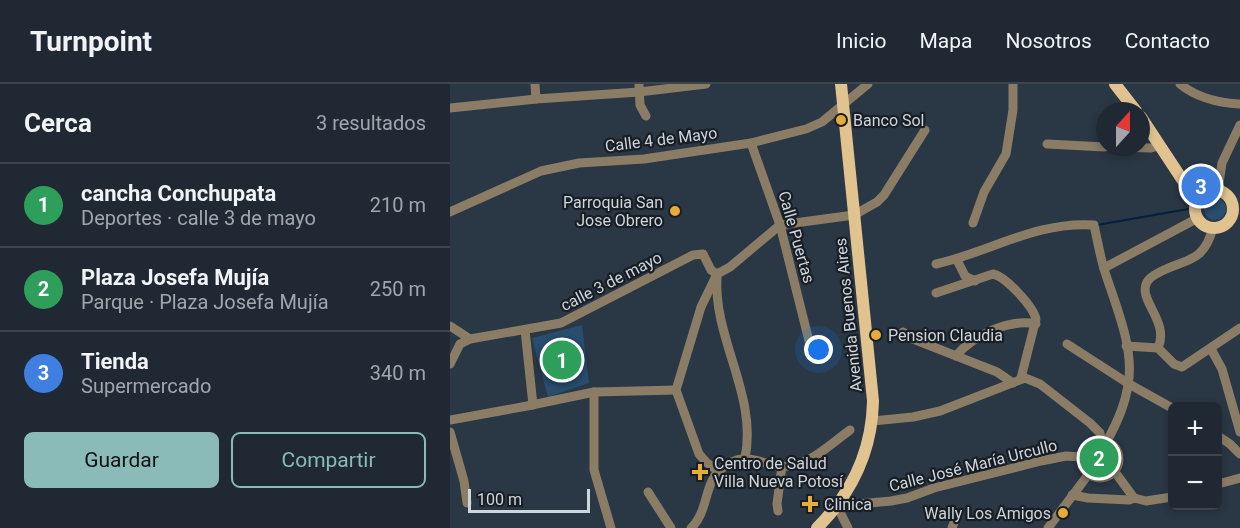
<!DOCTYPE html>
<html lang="es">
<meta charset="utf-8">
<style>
:root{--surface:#202933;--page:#2d353f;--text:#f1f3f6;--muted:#a2a6ac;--line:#3d454e;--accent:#8bbbb9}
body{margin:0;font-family:Roboto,sans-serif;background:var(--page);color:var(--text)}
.controls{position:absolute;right:18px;bottom:18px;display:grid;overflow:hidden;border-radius:9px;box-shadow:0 3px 9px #0003}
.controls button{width:54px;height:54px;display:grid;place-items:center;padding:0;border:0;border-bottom:2px solid var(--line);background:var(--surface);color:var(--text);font:30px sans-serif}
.compass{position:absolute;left:646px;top:18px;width:54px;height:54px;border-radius:50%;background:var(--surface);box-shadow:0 3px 9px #0003;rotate:21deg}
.scale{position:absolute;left:18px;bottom:15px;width:122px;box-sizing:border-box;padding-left:6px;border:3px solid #cdd5dd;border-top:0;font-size:16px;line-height:21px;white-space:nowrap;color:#cdd5dd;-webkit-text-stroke:4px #181e24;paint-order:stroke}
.you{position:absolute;left:369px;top:266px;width:21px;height:21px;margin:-15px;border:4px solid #fff;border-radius:50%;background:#1a73e8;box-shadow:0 0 0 9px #1a73e833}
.badge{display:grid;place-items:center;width:39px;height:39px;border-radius:50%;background:var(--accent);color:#fff;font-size:20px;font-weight:700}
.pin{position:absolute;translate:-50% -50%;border:3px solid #fff;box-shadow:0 2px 6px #0006}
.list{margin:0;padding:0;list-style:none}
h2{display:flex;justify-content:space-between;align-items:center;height:78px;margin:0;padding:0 24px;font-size:26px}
h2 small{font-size:20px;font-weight:400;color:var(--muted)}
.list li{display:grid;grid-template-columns:39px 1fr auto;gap:18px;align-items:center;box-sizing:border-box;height:84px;padding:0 24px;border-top:2px solid var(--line)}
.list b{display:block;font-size:22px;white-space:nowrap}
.list p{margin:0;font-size:20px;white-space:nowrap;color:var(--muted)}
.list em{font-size:20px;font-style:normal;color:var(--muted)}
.actions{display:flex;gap:12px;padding:18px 24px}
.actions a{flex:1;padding:14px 0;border:2px solid var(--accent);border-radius:9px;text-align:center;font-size:21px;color:var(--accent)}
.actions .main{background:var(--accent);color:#111}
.map{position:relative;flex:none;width:790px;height:444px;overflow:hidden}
header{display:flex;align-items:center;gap:36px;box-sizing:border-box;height:84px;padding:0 30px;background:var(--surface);border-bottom:2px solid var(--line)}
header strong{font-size:28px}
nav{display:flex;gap:33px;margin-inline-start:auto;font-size:21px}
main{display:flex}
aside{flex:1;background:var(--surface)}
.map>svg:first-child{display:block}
</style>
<header>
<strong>Turnpoint</strong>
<nav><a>Inicio</a><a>Mapa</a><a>Nosotros</a><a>Contacto</a></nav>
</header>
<main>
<aside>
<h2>Cerca<small>3 resultados</small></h2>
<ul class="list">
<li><span class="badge" style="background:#2e9e5b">1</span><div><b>cancha Conchupata</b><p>Deportes · calle 3 de mayo</p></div><em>210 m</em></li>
<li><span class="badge" style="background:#2e9e5b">2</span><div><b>Plaza Josefa Mujía</b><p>Parque · Plaza Josefa Mujía</p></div><em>250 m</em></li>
<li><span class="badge" style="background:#3f7fe0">3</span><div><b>Tienda</b><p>Supermercado</p></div><em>340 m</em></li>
</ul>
<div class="actions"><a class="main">Guardar</a><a>Compartir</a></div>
</aside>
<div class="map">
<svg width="790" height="444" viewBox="0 0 790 444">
<rect width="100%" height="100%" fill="#2a3744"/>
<g fill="#284d6e">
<circle cx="765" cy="125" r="11"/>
<polygon points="132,241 139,299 98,313 82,254"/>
<circle cx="649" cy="375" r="14"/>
</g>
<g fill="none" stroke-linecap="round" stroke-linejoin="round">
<polyline stroke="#00213f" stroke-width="2" points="647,141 744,124"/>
<g stroke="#8b7d65" stroke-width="9">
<polyline points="85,0 86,15"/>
<polyline points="189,0 190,21 196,32"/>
<path d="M730 0C746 13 769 19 790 20"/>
<polyline points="0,24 86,15 189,8 256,0"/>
<polyline points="301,59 330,141 359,257"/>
<polyline points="597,60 655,63"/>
<polyline points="661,63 701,64 710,61"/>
<polyline points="768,106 772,79 790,41"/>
<polyline points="0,128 91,87 129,79 194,75 301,59 356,45 372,38 418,0"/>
<polyline points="523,139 534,108 556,70 563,26 563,0"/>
<polyline points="507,176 515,192 525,197"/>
<path d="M486 180C541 168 585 137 644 141 647 155 650 171 654 185 665 220 685 264 678 301 675 322 667 339 657 357"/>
<polyline points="654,184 748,134"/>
<polyline points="267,190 280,183 330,141 404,131 427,118 434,111 475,46"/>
<polyline points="267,190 251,223 226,306 249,370 256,378 268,387"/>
<path d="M267 193C263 254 308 312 295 374"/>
<path d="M486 209 543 190C556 193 583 222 586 235L571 294"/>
<polyline points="0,242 20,255"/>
<polyline points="75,246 83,321"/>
<polyline points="453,248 463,255 547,288 563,299"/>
<polyline points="617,260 679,300 722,324"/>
<polyline points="676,262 708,264 724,280 732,283 790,244"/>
<path d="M708 264C720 237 687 216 697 198 700 193 704 191 708 189 736 174 753 180 763 144"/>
<polyline points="761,265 772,285 790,348"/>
<path d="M506 272C522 252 560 234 586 240"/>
<polyline points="0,280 10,260 20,255 111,239 243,171 253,170 261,186 267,190"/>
<polyline points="144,308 144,386 161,444"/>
<polyline points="0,336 77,322 144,308 226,306"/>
<polyline points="423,337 463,333 490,327 575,294 590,300 640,339 650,349 651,356"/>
<polyline points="0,348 14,397 17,419"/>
<polyline points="768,352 780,360 790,370"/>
<circle cx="650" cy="375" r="19"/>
<polyline points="665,388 684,414"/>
<polyline points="768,400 790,394"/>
<polyline points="198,408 221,444"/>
<polyline points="622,411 638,414 679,416 684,414 696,417 722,413"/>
<polyline points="328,427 327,420 332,382"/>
<path d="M241 444C258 429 254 400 270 386 299 361 313 386 340 382 363 378 382 359 400 346"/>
<polyline points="398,444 387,422 441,417 457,414 484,404 591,377 616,372 631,373"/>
<polyline points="502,444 507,430"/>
<polyline points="598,444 638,391"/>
</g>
<g stroke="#e1c390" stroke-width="12">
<polyline points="665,0 686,27"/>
<polyline points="691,33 743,112 746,119"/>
<circle cx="764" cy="125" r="19"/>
<path d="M367 444C402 409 422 367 423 317L391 0"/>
</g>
</g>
<g fill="#e7ac37" stroke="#181e24" stroke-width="2">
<circle cx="391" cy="36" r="6"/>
<circle cx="225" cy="127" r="6"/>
<circle cx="426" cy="251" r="6"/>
<path d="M247 379h6v6h6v6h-6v6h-6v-6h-6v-6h6z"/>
<path d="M357 411h6v6h6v6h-6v6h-6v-6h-6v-6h6z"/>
<circle cx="613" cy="429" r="6"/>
</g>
<g text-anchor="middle" stroke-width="4.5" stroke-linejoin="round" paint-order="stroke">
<g font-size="16" fill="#cdd5dd" stroke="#181e24" text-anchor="start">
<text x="403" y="42">Banco Sol</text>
<text x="213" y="124" text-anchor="end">Parroquia San<tspan x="213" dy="18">Jose Obrero</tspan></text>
<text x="438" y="257">Pension Claudia</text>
<text x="264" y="385">Centro de Salud<tspan x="264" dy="18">Villa Nueva Potosí</tspan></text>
<text x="374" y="426">Clinica</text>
<text x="601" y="435" text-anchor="end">Wally Los Amigos</text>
</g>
<g font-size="16" fill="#cdd5dd" stroke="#181e24">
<text transform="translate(211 55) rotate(-7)" y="6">Calle 4 de Mayo</text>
<text transform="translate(347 153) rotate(74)" y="6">Calle Puertas</text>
<text transform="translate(161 197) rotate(-27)" y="6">calle 3 de mayo</text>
<text transform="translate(398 231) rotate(-96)" y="6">Avenida Buenos Aires</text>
<text transform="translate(523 381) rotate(-14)" y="6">Calle José María Urcullo</text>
</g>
</g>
</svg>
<div class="controls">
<button>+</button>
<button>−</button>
</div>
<svg class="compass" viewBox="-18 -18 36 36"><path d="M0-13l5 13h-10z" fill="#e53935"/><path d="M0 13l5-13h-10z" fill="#a2a6ac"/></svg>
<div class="scale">100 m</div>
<div class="you"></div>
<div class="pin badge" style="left:112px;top:276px;background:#2e9e5b">1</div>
<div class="pin badge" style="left:649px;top:374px;background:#2e9e5b">2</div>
<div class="pin badge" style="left:751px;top:102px;background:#3f7fe0">3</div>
</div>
</main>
